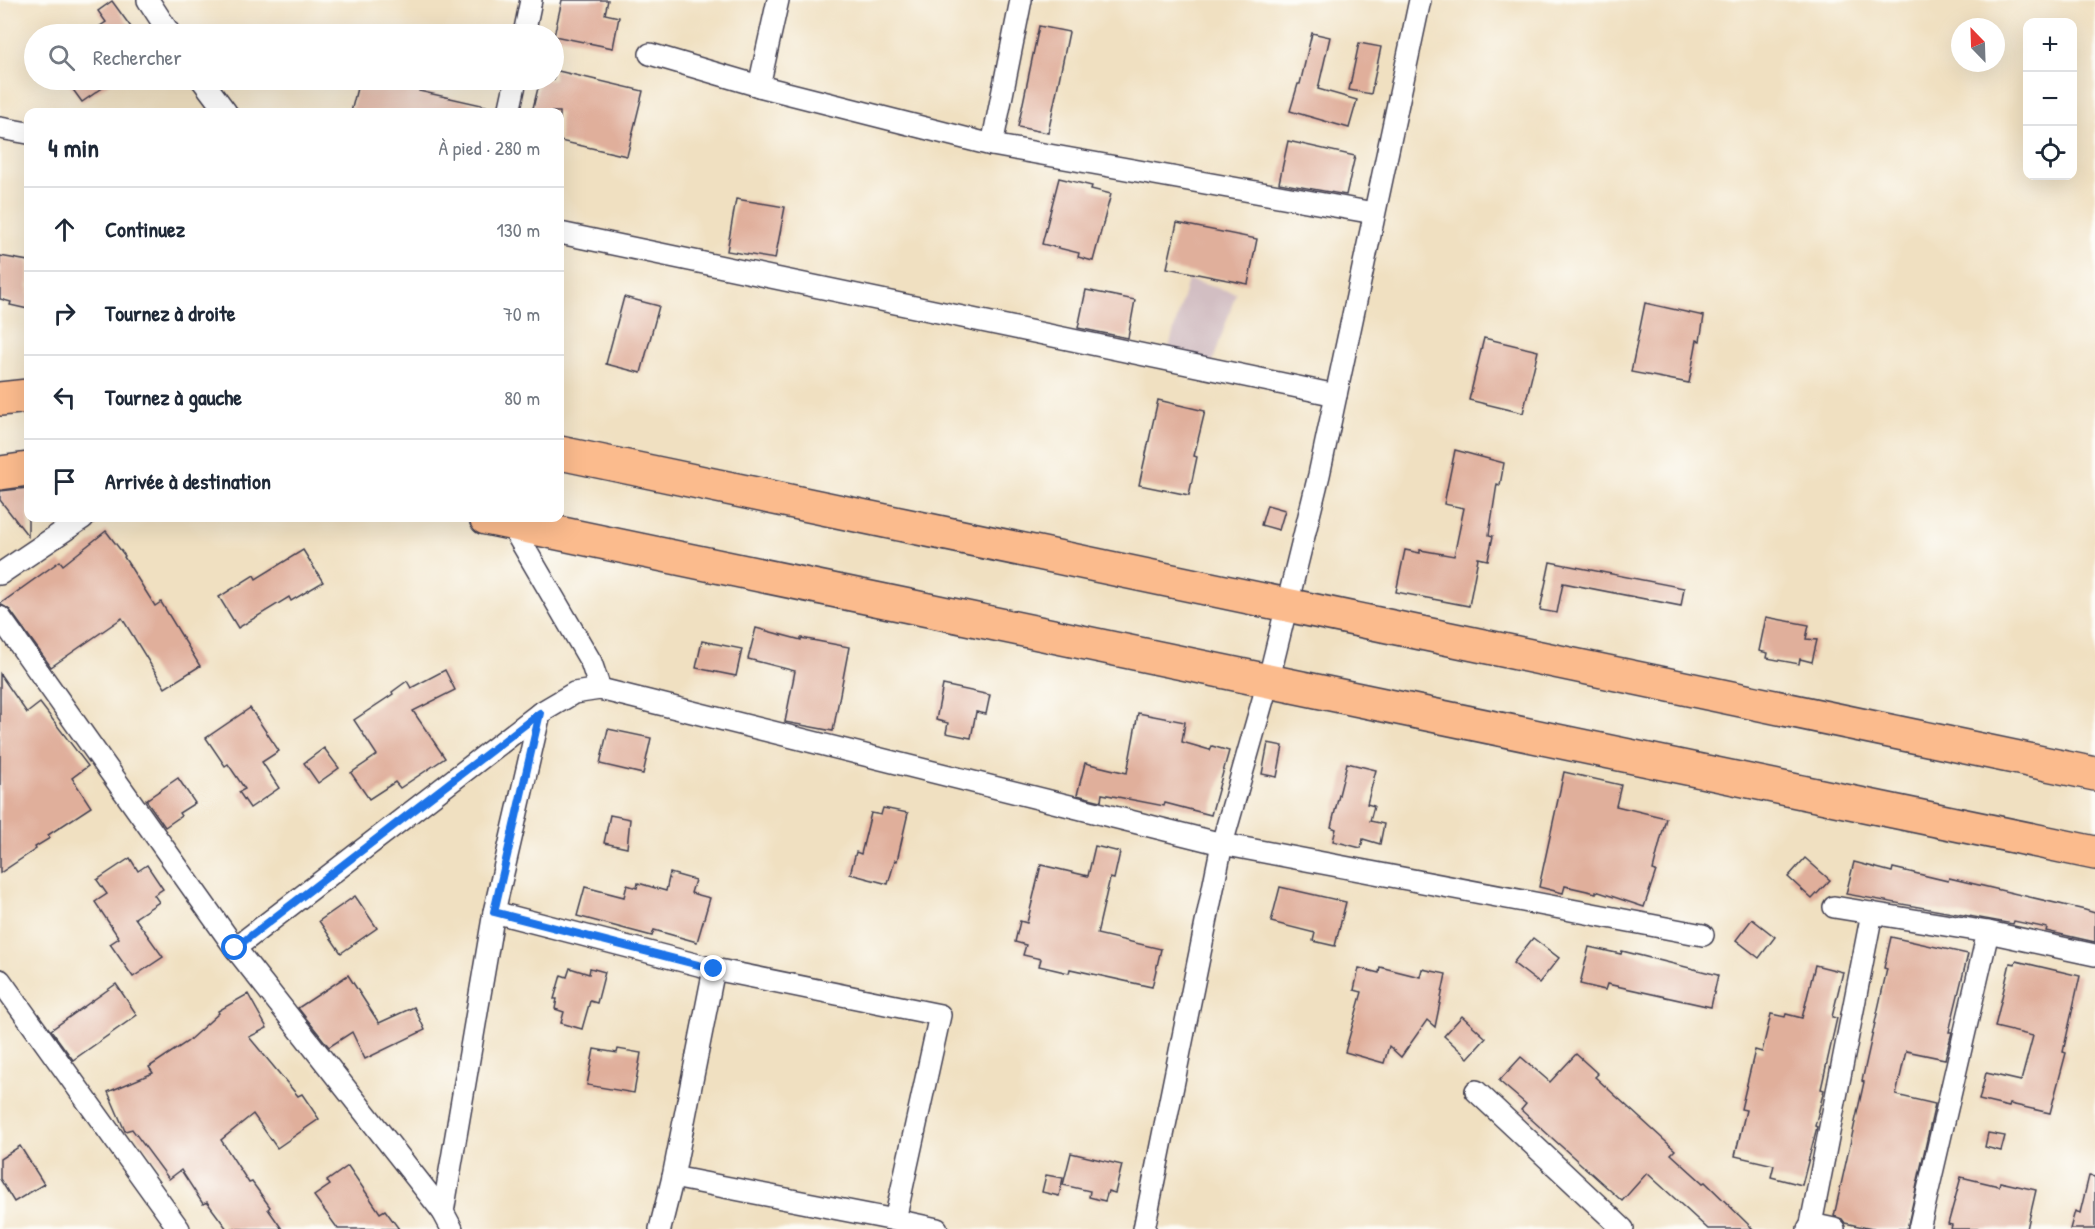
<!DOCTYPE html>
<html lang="fr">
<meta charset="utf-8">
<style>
:root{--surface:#fff;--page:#f6f6f7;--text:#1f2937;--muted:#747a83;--line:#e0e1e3}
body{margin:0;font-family:"Patrick Hand",sans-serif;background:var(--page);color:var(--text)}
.controls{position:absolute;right:18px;top:18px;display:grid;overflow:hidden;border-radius:12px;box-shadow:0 6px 24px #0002}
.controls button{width:54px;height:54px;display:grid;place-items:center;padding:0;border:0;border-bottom:2px solid var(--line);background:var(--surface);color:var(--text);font:30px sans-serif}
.compass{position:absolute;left:1951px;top:18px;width:54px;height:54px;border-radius:50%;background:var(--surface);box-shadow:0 6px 24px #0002;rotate:337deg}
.stop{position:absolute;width:18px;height:18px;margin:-14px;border:4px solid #1a73e8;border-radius:50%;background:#fff}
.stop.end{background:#1a73e8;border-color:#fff;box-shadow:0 2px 6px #0008}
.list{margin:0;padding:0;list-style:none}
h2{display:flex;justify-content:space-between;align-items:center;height:78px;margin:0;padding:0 24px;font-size:26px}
h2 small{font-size:20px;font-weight:400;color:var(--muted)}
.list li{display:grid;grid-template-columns:39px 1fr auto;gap:18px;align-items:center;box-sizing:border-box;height:84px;padding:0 24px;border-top:2px solid var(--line)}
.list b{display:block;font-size:22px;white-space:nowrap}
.list em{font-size:20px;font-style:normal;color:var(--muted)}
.icon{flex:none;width:33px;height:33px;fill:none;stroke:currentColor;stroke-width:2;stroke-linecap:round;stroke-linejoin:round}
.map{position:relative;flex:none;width:2095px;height:1229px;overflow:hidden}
.search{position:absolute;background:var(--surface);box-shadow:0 6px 24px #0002;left:24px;top:24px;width:540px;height:66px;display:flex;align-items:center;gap:15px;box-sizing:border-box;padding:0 21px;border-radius:33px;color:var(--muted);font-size:22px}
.panel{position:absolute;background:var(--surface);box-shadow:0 6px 24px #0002;left:24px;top:108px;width:540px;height:414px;border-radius:12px}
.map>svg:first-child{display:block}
</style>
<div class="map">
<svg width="2095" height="1229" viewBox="0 0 2095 1229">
<rect width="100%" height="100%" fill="#fdfcf7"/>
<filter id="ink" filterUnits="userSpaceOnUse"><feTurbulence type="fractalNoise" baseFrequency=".0167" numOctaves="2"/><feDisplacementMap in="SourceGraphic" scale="12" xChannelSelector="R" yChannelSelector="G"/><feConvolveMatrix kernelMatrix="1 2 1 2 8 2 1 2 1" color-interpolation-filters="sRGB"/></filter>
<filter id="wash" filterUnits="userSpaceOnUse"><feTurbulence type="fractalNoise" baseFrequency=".008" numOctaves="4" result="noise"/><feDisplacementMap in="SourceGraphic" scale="24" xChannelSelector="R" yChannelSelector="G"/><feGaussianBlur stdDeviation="1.35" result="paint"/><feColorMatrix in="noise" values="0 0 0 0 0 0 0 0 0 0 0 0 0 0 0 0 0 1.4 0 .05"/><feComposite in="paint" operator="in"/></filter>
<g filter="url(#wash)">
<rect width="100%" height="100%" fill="#f0e0c1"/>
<polygon fill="#d2bec2" points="1188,280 1236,293 1211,367 1166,358"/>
<g id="blocks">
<g fill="#e0af9b">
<polygon points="562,0 608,0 605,14 619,17 613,48 554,36"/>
<polygon points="112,1 136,34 88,34 106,22 98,11"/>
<polygon points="1039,26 1069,32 1048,133 1018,127"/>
<polygon points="1312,33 1330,37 1318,89 1357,100 1349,128 1290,111 1298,84 1300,84"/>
<polygon points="1359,43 1381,47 1371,94 1349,90"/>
<polygon points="554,70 643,91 627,156 560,141 560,112 532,112 540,80 554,80"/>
<polygon points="66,80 114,80 82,102"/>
<polygon points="359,80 422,80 419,91 486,106 485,112 351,112"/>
<polygon points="1288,141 1355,156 1346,195 1279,183"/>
<polygon points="1059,178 1092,186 1091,189 1111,194 1093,261 1078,257 1079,253 1042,244"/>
<polygon points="736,199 785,207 775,259 727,251"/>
<polygon points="1177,223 1257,239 1248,284 1167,268"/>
<polygon points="0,256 28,261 28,309 10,305 11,302 0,299"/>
<polygon points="1086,290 1135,300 1128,338 1078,328"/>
<polygon points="624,297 659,306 641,373 606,364"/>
<polygon points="1645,303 1704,316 1700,341 1697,340 1689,383 1631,372"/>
<polygon points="1484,338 1538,351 1523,413 1469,400"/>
<polygon points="1158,400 1205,411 1194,456 1197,457 1189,495 1139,485"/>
<polygon points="1455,450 1504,463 1500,485 1497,484 1489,535 1493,536 1488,560 1478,558 1469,606 1396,592 1405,550 1420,553 1420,550 1454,556 1464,508 1444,504"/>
<polygon points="28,488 28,536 0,500 0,491"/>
<polygon points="1267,505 1285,510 1279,530 1261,525"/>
<polygon points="106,531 125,556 124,557 155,606 161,602 200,666 165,688 122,618 51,667 10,610 0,604 60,561 63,565"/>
<polygon points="303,550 323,582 291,601 289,597 238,628 219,597 254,575 256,579"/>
<polygon points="1550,562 1684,588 1681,606 1563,583 1557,613 1540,610"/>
<polygon points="1766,617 1809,625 1806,639 1817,640 1812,662 1800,659 1799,664 1767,658 1768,653 1759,651"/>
<polygon points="756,628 801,640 801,638 849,647 833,731 785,722 795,671 748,659"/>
<polygon points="702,641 742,649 736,676 696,668"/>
<polygon points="445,670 455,690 413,711 445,758 400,788 395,782 369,799 351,773 377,755 354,720 393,694 392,692 407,681 411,688"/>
<polygon points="0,674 27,713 40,703 88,766 72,778 91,807 48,835 50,838 35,847 36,849 0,873"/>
<polygon points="943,685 990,695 986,714 976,712 971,738 946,733 948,723 936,720"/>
<polygon points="250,708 279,751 262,762 279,788 250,808 239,792 245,789 228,764 225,766 206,738"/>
<polygon points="1138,713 1185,722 1182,742 1210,750 1212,746 1229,751 1211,815 1165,803 1164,806 1102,794 1101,801 1077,795 1085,763 1127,773"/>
<polygon points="608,729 651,738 643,774 600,764"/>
<polygon points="1268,743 1283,746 1277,777 1262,774"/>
<polygon points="324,748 339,768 318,783 304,763"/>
<polygon points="1347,763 1376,770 1367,804 1374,806 1370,821 1384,824 1380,844 1363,839 1361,848 1333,841 1336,829 1331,827"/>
<polygon points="1564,772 1621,785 1616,806 1666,818 1653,870 1656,871 1644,907 1596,891 1596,893 1565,886 1563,893 1539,887"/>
<polygon points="178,778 195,803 179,813 181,816 165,827 146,800"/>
<polygon points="883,808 908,813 897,861 895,860 888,884 850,874 856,852 861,854 871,813 881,815"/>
<polygon points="610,815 630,819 627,848 604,843"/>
<polygon points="1095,846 1120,852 1114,879 1110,878 1097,934 1161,949 1152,987 1070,969 1069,973 1039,966 1041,959 1023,955 1026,945 1015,942 1020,921 1027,923 1041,865 1088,876"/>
<polygon points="130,858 138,871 147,865 163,889 154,895 159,902 135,918 163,957 133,977 110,944 119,938 95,902 107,894 97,880"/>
<polygon points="1805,858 1830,880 1812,899 1788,877"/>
<polygon points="1854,862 1892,872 1893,868 1948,881 1949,878 2085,910 2095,913 2095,942 2046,931 2047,928 2014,921 2013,924 1846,894"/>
<polygon points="670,873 695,880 691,893 710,898 697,942 654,930 652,936 577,916 585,887 624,897 627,885 637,888 638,883 666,891"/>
<polygon points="1280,887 1346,902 1335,946 1313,941 1315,933 1271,922"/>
<polygon points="355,896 377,928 341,953 319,921"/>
<polygon points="1752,919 1775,937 1759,958 1736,940"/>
<polygon points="1891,937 1968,954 1949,1032 1952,1032 1945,1059 1906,1051 1896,1095 1935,1104 1907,1229 1872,1229 1845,1223 1842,1219 1834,1216 1864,1082 1862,1081 1887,969 1884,968"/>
<polygon points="1533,938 1559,958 1539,983 1513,963"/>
<polygon points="1589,947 1621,954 1622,951 1718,975 1711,1007 1607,984 1605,990 1580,984"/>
<polygon points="2016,961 2080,976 2063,1052 2066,1053 2050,1113 2010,1104 2009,1107 1979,1100 1986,1073 2021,1081 2033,1036 1995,1027 2010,963 2015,964"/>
<polygon points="1815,965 1843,972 1832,1017 1837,1018 1821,1089 1824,1090 1815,1126 1817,1127 1802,1185 1771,1177 1774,1165 1735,1156 1746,1110 1741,1109 1755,1050 1762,1052 1771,1014 1785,1017 1786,1014 1802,1018"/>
<polygon points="1380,967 1420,977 1422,969 1446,974 1435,1027 1427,1020 1401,1057 1389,1046 1384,1063 1345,1052 1362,992 1354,990 1359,968 1379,973"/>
<polygon points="570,968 589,974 590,968 605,972 597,1003 590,1001 582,1029 561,1023 564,1012 555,1009 557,999 554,999 561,975 567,977"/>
<polygon points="348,975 379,1023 414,1007 425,1030 365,1059 352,1032 329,1047 298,1008"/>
<polygon points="116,984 137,1015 73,1060 51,1030"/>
<polygon points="248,994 267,1028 249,1037 298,1096 302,1094 319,1119 277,1148 253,1114 221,1140 249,1183 252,1182 270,1207 268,1209 282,1229 227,1229 207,1202 203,1204 181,1170 169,1179 132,1129 125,1131 108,1092 153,1073 149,1067 187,1042 219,1013 218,1011"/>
<polygon points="1462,1016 1486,1038 1468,1058 1444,1036"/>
<polygon points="594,1049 617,1053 618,1049 641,1053 634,1093 587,1085"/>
<polygon points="1576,1054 1598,1074 1595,1077 1675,1150 1671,1154 1703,1183 1705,1182 1753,1229 1708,1229 1647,1173 1622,1201 1521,1110 1526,1104 1499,1081 1521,1057 1550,1082"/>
<polygon points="1988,1133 2005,1136 2001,1151 1985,1147"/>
<polygon points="20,1146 44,1184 14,1202 0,1179 0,1159"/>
<polygon points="1071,1153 1122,1165 1115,1193 1108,1191 1105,1201 1089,1197 1090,1191 1063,1185"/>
<polygon points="348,1166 380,1213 385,1210 399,1229 338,1229 314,1196 330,1185 327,1181"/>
<polygon points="1046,1175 1063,1178 1059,1196 1042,1192"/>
<polygon points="2089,1176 2095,1177 2095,1229 2070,1229 2075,1211 2080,1213"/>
<polygon points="1961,1177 1999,1186 2000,1182 2036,1190 2027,1229 1951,1229 1952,1225 1948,1224"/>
</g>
</g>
</g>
<g filter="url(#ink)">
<use href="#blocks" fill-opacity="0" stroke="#413e4f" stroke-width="1.5"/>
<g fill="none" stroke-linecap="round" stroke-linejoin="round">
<g stroke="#413e4f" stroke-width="24">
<g id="minor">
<polyline points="148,0 170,34"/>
<polyline points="524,34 531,0"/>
<polyline points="650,54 759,86 992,145 1374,213"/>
<polyline points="202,80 226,112"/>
<polyline points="759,86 778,0"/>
<polyline points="509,112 516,80"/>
<polyline points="0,128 28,133"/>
<polyline points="992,145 1021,0"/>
<polyline points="560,233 1336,395"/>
<polyline points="510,523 591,662 600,689"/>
<polyline points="0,574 83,518"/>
<polyline points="0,617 235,948 443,1212"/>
<polyline points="1834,907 1988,932 2095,955"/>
<polyline points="494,912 714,969 940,1015 895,1220 673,1177"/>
<polyline points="235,948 540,713 574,693 600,689 1222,844 1703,935"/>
<polyline points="0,980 179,1229"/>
<polyline points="1476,1091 1623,1229"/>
<polyline points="895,1220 937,1229"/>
<polyline points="1811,1224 1834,1229"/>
<polyline points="452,1229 443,1212 494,912 540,713"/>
<polyline points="660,1229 673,1177 714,969"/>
<polyline points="1144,1229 1222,844 1268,682 1319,475 1420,0"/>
<polyline points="1808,1229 1811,1224 1872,913"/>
<polyline points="1919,1229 1988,932"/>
</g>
</g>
<g stroke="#413e4f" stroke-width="36">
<g id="trunk">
<polyline points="0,399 28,396"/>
<polyline points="560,453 2095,774"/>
<polyline points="0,473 28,469"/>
<polyline points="486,518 2095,853"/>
</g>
</g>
<use href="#minor" stroke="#fff" stroke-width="21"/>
<use href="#trunk" stroke="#fbbb8d" stroke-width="33"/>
</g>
</g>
<g fill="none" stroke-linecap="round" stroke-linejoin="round" filter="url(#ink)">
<polyline stroke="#1a73e8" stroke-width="8" points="235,948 540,713 494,912 714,969"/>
</g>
</svg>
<div class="controls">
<button>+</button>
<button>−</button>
<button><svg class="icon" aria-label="locate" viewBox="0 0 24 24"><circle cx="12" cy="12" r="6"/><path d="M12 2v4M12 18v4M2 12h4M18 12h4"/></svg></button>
</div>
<svg class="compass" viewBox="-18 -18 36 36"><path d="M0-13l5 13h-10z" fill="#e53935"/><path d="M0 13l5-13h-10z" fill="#747a83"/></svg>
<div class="stop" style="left:235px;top:948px"></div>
<div class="stop end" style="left:714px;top:969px"></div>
<div class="search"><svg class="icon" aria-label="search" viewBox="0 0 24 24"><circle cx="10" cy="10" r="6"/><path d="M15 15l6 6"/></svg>Rechercher</div>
<section class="panel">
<h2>4 min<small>À pied · 280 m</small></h2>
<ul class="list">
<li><svg class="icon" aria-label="ahead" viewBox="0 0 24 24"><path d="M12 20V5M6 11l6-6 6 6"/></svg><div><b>Continuez</b></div><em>130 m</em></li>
<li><svg class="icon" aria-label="right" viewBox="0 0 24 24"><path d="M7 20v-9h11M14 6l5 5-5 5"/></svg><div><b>Tournez à droite</b></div><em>70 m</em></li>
<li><svg class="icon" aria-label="left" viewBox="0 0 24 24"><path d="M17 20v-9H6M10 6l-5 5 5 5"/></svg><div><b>Tournez à gauche</b></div><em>80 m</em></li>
<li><svg class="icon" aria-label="arrive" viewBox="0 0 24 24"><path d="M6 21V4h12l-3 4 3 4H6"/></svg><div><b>Arrivée à destination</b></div></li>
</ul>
</section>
</div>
